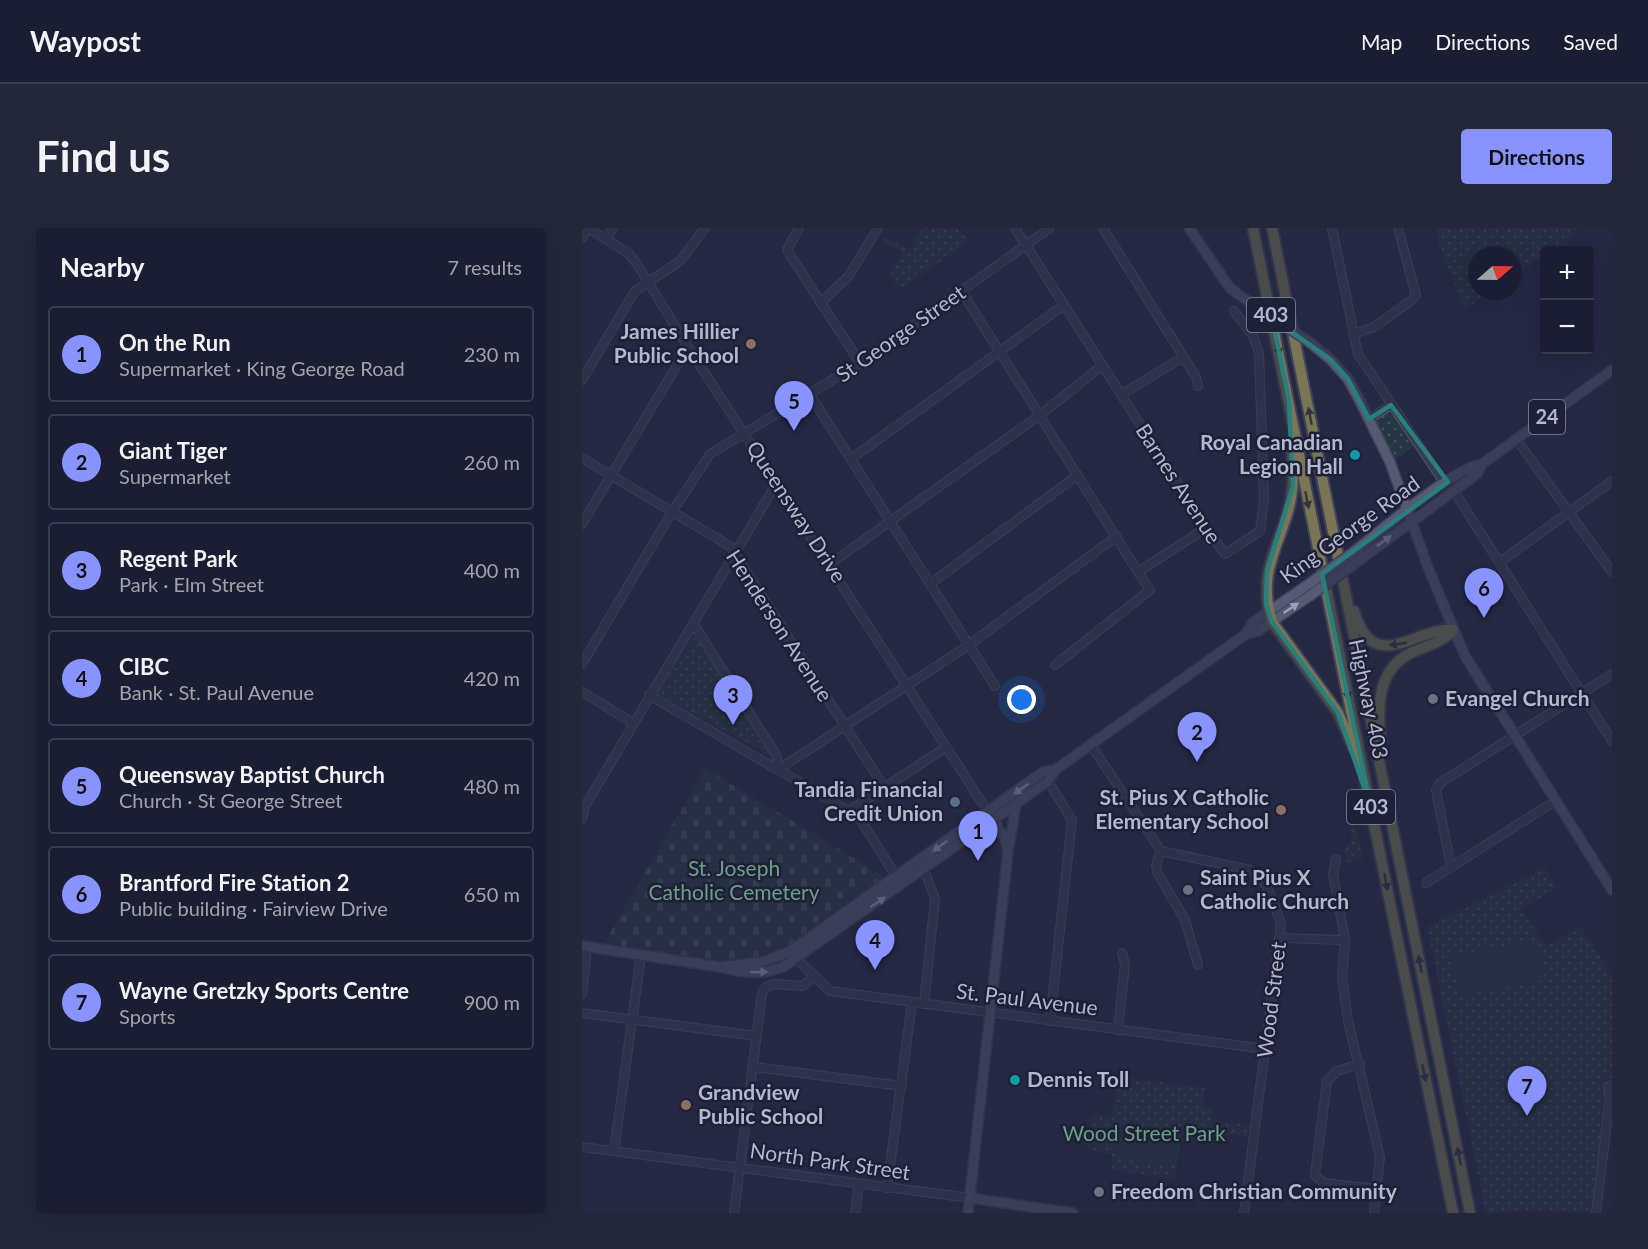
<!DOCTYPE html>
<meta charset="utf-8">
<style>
:root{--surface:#1b1e32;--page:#24273a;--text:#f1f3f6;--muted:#a0a2ac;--line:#393c4d;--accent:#8893ff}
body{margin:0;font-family:Lato,sans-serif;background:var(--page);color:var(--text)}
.controls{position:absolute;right:18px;top:18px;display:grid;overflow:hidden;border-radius:6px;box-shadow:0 6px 24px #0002}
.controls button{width:54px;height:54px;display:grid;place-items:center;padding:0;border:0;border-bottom:2px solid var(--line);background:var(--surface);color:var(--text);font:30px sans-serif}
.compass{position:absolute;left:886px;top:18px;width:54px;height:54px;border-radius:50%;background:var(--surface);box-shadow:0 6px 24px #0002;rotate:70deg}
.you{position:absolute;left:440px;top:472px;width:21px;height:21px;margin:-15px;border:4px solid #fff;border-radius:50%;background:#1a73e8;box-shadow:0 0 0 9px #1a73e833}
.badge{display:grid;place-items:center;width:39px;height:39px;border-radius:50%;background:var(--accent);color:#111;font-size:20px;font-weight:700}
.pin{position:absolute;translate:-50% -50px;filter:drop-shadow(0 2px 3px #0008)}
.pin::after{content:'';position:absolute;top:32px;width:21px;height:18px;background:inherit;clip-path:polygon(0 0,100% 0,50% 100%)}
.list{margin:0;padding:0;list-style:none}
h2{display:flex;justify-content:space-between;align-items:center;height:78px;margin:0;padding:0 24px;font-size:26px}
h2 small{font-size:20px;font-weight:400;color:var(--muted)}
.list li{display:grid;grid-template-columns:39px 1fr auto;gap:18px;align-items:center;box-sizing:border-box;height:96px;margin:0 12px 12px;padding:0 12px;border:2px solid var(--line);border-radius:6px}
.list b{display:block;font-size:22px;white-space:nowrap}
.list p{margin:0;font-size:20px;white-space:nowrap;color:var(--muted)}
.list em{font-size:20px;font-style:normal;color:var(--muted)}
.map{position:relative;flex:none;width:1030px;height:985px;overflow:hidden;border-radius:6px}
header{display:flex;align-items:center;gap:36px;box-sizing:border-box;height:84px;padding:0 30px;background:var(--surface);border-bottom:2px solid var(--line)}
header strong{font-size:28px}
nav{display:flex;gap:33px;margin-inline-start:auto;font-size:21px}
.intro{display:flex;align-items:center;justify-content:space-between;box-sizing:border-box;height:144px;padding:0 36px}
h1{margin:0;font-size:42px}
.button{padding:15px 27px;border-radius:6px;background:var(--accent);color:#111;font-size:21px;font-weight:700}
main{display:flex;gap:36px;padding:0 36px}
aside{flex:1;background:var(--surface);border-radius:6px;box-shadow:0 6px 24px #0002}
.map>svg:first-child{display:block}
</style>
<header>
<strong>Waypost</strong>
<nav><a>Map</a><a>Directions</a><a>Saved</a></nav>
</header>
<div class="intro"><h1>Find us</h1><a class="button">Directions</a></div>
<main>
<aside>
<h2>Nearby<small>7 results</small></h2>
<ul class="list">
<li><span class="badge">1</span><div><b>On the Run</b><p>Supermarket · King George Road</p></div><em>230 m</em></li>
<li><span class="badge">2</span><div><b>Giant Tiger</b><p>Supermarket</p></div><em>260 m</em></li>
<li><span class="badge">3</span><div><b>Regent Park</b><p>Park · Elm Street</p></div><em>400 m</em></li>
<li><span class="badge">4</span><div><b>CIBC</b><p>Bank · St. Paul Avenue</p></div><em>420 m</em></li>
<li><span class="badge">5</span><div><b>Queensway Baptist Church</b><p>Church · St George Street</p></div><em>480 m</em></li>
<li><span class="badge">6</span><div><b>Brantford Fire Station 2</b><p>Public building · Fairview Drive</p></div><em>650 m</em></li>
<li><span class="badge">7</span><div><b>Wayne Gretzky Sports Centre</b><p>Sports</p></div><em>900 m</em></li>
</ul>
</aside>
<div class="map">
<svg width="1030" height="985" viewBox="0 0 1030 985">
<defs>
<pattern id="grass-dots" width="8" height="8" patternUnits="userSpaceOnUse" patternTransform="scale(1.5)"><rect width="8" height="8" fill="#263743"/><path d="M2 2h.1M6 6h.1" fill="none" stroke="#43525d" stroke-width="1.8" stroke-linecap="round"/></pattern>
<pattern id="cemetery-stones" width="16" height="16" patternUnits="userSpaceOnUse" patternTransform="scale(1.5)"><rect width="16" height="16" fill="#263743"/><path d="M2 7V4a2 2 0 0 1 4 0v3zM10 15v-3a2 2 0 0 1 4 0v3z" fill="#43525d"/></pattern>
</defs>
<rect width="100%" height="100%" fill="#242843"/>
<g fill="url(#grass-dots)">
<polygon points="341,0 374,0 388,12 320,61 306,49 321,25 300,13 303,8 327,21"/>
<polygon points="855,0 996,0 981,22 975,18 963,22 962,27 931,48 931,27 895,27 895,63 909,63 882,82 856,14"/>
<polygon points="805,183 810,185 831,218 812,233 795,195 795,190"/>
<polygon points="113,407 190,529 75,465"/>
<polygon points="767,595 773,595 781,631 764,635 765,630 761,623 769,611"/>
<polygon points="963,640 975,660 940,681 964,718 999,699 1030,747 1030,866 1010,985 954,982 904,985 845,699"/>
<polygon points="536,848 623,860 620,879 631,881 630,892 668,897 666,909 600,900 593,951 529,942 530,926 505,922 510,886 530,888"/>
</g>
<path fill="url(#cemetery-stones)" d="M123 540 303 649C269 676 225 720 184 732 141 745 65 725 21 717Z"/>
<g fill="#263743">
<polygon points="894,19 903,27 895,27 895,43 887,47 881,31 881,25"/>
<polygon points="954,712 962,751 878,769 869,729"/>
<polygon points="540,898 595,907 590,939 535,930"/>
</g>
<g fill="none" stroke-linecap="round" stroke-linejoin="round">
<g stroke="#53566c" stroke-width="10">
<g id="minor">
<polyline points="217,0 205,22 278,135"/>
<polyline points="433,0 624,300 643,326 678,303 682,272 677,125 671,108 652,83"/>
<polyline points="521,0 614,149 616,158"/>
<polyline points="750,0 776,126 859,250 866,254 872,263 1030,513"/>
<polyline points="0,10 6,0 46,25 55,36 106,119 406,584"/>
<polyline points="24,11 31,0"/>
<polyline points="380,64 556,344 624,300"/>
<polyline points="238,75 266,49 296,0"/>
<polyline points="771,106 792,99 830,72 834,67 816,0"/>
<polyline points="0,152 53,63 98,33 123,0"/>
<polyline points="228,167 413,458"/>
<polyline points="539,167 601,129"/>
<polyline points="787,191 809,177"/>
<polyline points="935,212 1030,344"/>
<polyline points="0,230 148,318 302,559"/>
<polyline points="269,231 482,77"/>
<polyline points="0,296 106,119"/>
<polyline points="918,334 1030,253"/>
<polyline points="248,336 458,187 521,137"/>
<polyline points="348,356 496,247"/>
<polyline points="111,395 194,527 197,541 387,417 535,308"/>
<polyline points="0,436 90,284 128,226 278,135 468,0"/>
<polyline points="473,437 568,362 556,344"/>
<polyline points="0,464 51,495"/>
<polyline points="67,467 267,583 278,591 316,651"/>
<path d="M509 517 579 623 668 642C688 654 691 675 699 696L662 985"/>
<polyline points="463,548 490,592 468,793"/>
<polyline points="267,583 363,520"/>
<polyline points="0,591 3,578 194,256"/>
<polyline points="579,623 574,637 575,644 603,692 616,737"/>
<polyline points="754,631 751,646 763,712 760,749 766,793 798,929 792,985"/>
<polyline points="869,639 854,562 858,555 1030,446"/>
<polyline points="342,642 353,671 342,776"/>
<polyline points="844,655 973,573"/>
<polyline points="698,710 763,712"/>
<polyline points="210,727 248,763 683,821"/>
<polyline points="0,766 5,719"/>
<polyline points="0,785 175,808"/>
<polyline points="536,802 543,736 540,725"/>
<polyline points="778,836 755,843 745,853 733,947 742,955 795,961"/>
<polyline points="172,839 320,858"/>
<polyline points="0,919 388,970"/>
<polyline points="32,923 59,727"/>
<polyline points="305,960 330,775"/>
<polyline points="152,985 180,765 184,759 192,756 221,758 231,749"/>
<polyline points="273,985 277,957"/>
<polyline points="1014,985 1028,869 1026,859 1030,858"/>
</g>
</g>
<g stroke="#42445b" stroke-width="12">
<g id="major">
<polyline points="607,0 648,60 674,79"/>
<polyline points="726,113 748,131 766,151 778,173 808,234 847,342 883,428 1030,662"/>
<path d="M773 323C798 303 872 240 900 236"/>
<polyline points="775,334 895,246 900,236 1030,142"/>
<polyline points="664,406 670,395 727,356"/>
<polyline points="427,618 434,576"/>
<path d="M0 718 138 739C160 745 179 747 201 739L466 553 473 542"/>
<polyline points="138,739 180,734 207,724 461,544 473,542 664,406 676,403 729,367"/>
<polyline points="388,970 491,985"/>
<polyline points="386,985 426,624 423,611 409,589"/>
</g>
</g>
<g stroke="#404359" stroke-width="14">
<g id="highway">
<polyline points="671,0 871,985"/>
<polyline points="690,0 888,985"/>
<path d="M709 219C712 240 712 262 706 283 693 326 676 347 690 394L756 485 772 521"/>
<path d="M772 383C792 450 834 398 871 402"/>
<path d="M799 513C795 481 795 443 827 426 843 418 860 415 871 402"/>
</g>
</g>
<use href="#minor" stroke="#383c52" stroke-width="8"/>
<use href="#major" stroke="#565a72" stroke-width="9"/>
<use href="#highway" stroke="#797555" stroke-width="10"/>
<g stroke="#42445b" stroke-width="12" stroke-linecap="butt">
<g id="major-bridge">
<polyline points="674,79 726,113"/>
<polyline points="727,356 773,323"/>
<polyline points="729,367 775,334"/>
</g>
</g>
<use href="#major-bridge" stroke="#565a72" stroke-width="9"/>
</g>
<defs><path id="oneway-solid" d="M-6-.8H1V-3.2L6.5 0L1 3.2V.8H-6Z" transform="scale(1.5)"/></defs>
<g fill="#34353e">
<use href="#oneway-solid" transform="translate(696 119) rotate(78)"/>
<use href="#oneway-solid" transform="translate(728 188) rotate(-101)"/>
<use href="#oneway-solid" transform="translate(725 272) rotate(79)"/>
<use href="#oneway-solid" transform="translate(816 416) rotate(172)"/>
<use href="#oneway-solid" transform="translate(765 463) rotate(78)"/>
<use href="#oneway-solid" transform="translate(804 654) rotate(79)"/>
<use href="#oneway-solid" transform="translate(838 736) rotate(-101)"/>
<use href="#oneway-solid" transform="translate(842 845) rotate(79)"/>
<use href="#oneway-solid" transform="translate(877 928) rotate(-101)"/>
</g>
<g fill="#9da0b6">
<use href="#oneway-solid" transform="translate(802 313) rotate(-36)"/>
<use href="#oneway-solid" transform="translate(709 380) rotate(-34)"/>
<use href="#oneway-solid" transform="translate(439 561) rotate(144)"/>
<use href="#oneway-solid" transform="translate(358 618) rotate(144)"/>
<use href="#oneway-solid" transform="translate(296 674) rotate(-34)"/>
<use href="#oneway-solid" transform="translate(177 744) rotate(-2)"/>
</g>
<path d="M0 0H1030V985H0ZM690 90 748 131 766 151 787 191 809 177 866 254 740 346 789 579 756 485 690 394 684 376 685 343 711 258 707 173Z" fill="#242843" fill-opacity=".55" fill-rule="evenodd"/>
<path fill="none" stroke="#28807c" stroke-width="4.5" stroke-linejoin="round" d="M690 90 748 131 766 151 787 191 809 177 866 254 740 346 789 579 756 485 690 394 684 376 685 343 711 258 707 173Z"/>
<g fill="#8d6e63" stroke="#1d2037" stroke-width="2">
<circle cx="169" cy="116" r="6"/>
<circle cx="699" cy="582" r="6"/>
<circle cx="104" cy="877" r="6"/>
</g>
<g fill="#0f9aa8" stroke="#1d2037" stroke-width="2">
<circle cx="773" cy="227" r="6"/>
<circle cx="433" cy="852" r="6"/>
</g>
<g fill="#6b7280" stroke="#1d2037" stroke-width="2">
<circle cx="851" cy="471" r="6"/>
<circle cx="606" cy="662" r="6"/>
<circle cx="517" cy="964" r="6"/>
</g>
<circle fill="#5c6f8a" stroke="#1d2037" stroke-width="2" cx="373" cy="574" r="6"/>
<g text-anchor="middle" stroke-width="5" stroke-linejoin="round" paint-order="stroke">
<g fill="#1d2037" stroke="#878a9f" stroke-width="1.5">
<rect x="665" y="70" width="48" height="34" rx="4.5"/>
<rect x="947" y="172" width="36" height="34" rx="4.5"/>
<rect x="765" y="562" width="48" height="34" rx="4.5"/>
</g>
<g font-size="20" font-weight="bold" fill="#b5b7cc">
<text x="689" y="94">403</text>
<text x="965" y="196">24</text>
<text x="789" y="586">403</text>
</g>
<g font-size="21" font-weight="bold" fill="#b5b7cc" stroke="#1d2037" text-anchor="start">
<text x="157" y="111" text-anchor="end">James Hillier<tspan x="157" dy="24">Public School</tspan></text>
<text x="761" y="222" text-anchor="end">Royal Canadian<tspan x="761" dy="24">Legion Hall</tspan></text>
<text x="863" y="478">Evangel Church</text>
<text x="361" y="569" text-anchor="end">Tandia Financial<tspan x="361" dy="24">Credit Union</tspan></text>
<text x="687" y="577" text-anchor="end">St. Pius X Catholic<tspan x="687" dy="24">Elementary School</tspan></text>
<text x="618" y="657">Saint Pius X<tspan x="618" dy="24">Catholic Church</tspan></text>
<text x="445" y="859">Dennis Toll</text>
<text x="116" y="872">Grandview<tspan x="116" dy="24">Public School</tspan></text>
<text x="529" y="971">Freedom Christian Community</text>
</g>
<g font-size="21" fill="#b5b7cc" stroke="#1d2037">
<text transform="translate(319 106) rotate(-35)" y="7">St George Street</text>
<text transform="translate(596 256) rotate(57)" y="7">Barnes Avenue</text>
<text transform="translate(214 284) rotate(57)" y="7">Queensway Drive</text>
<text transform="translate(768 302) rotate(-36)" y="7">King George Road</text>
<text transform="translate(197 398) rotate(57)" y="7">Henderson Avenue</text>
<text transform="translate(786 471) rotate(78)" y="7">Highway 403</text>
<text transform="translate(445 772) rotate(7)" y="7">St. Paul Avenue</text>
<text transform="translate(690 772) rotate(-83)" y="7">Wood Street</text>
<text transform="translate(248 934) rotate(8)" y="7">North Park Street</text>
</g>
<g font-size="21" fill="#6b9f86" stroke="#1d2037">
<text x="152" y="648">St. Joseph<tspan x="152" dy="24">Catholic Cemetery</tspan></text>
<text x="562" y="913">Wood Street Park</text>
</g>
</g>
</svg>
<div class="controls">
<button>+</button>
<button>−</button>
</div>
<svg class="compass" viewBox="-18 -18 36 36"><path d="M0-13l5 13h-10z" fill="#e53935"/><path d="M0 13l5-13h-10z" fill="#a0a2ac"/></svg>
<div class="you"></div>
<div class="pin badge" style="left:396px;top:633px">1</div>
<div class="pin badge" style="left:615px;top:534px">2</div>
<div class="pin badge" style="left:151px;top:497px">3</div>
<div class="pin badge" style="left:293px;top:742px">4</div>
<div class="pin badge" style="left:212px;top:203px">5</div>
<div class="pin badge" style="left:902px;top:390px">6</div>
<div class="pin badge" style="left:945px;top:888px">7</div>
</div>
</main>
